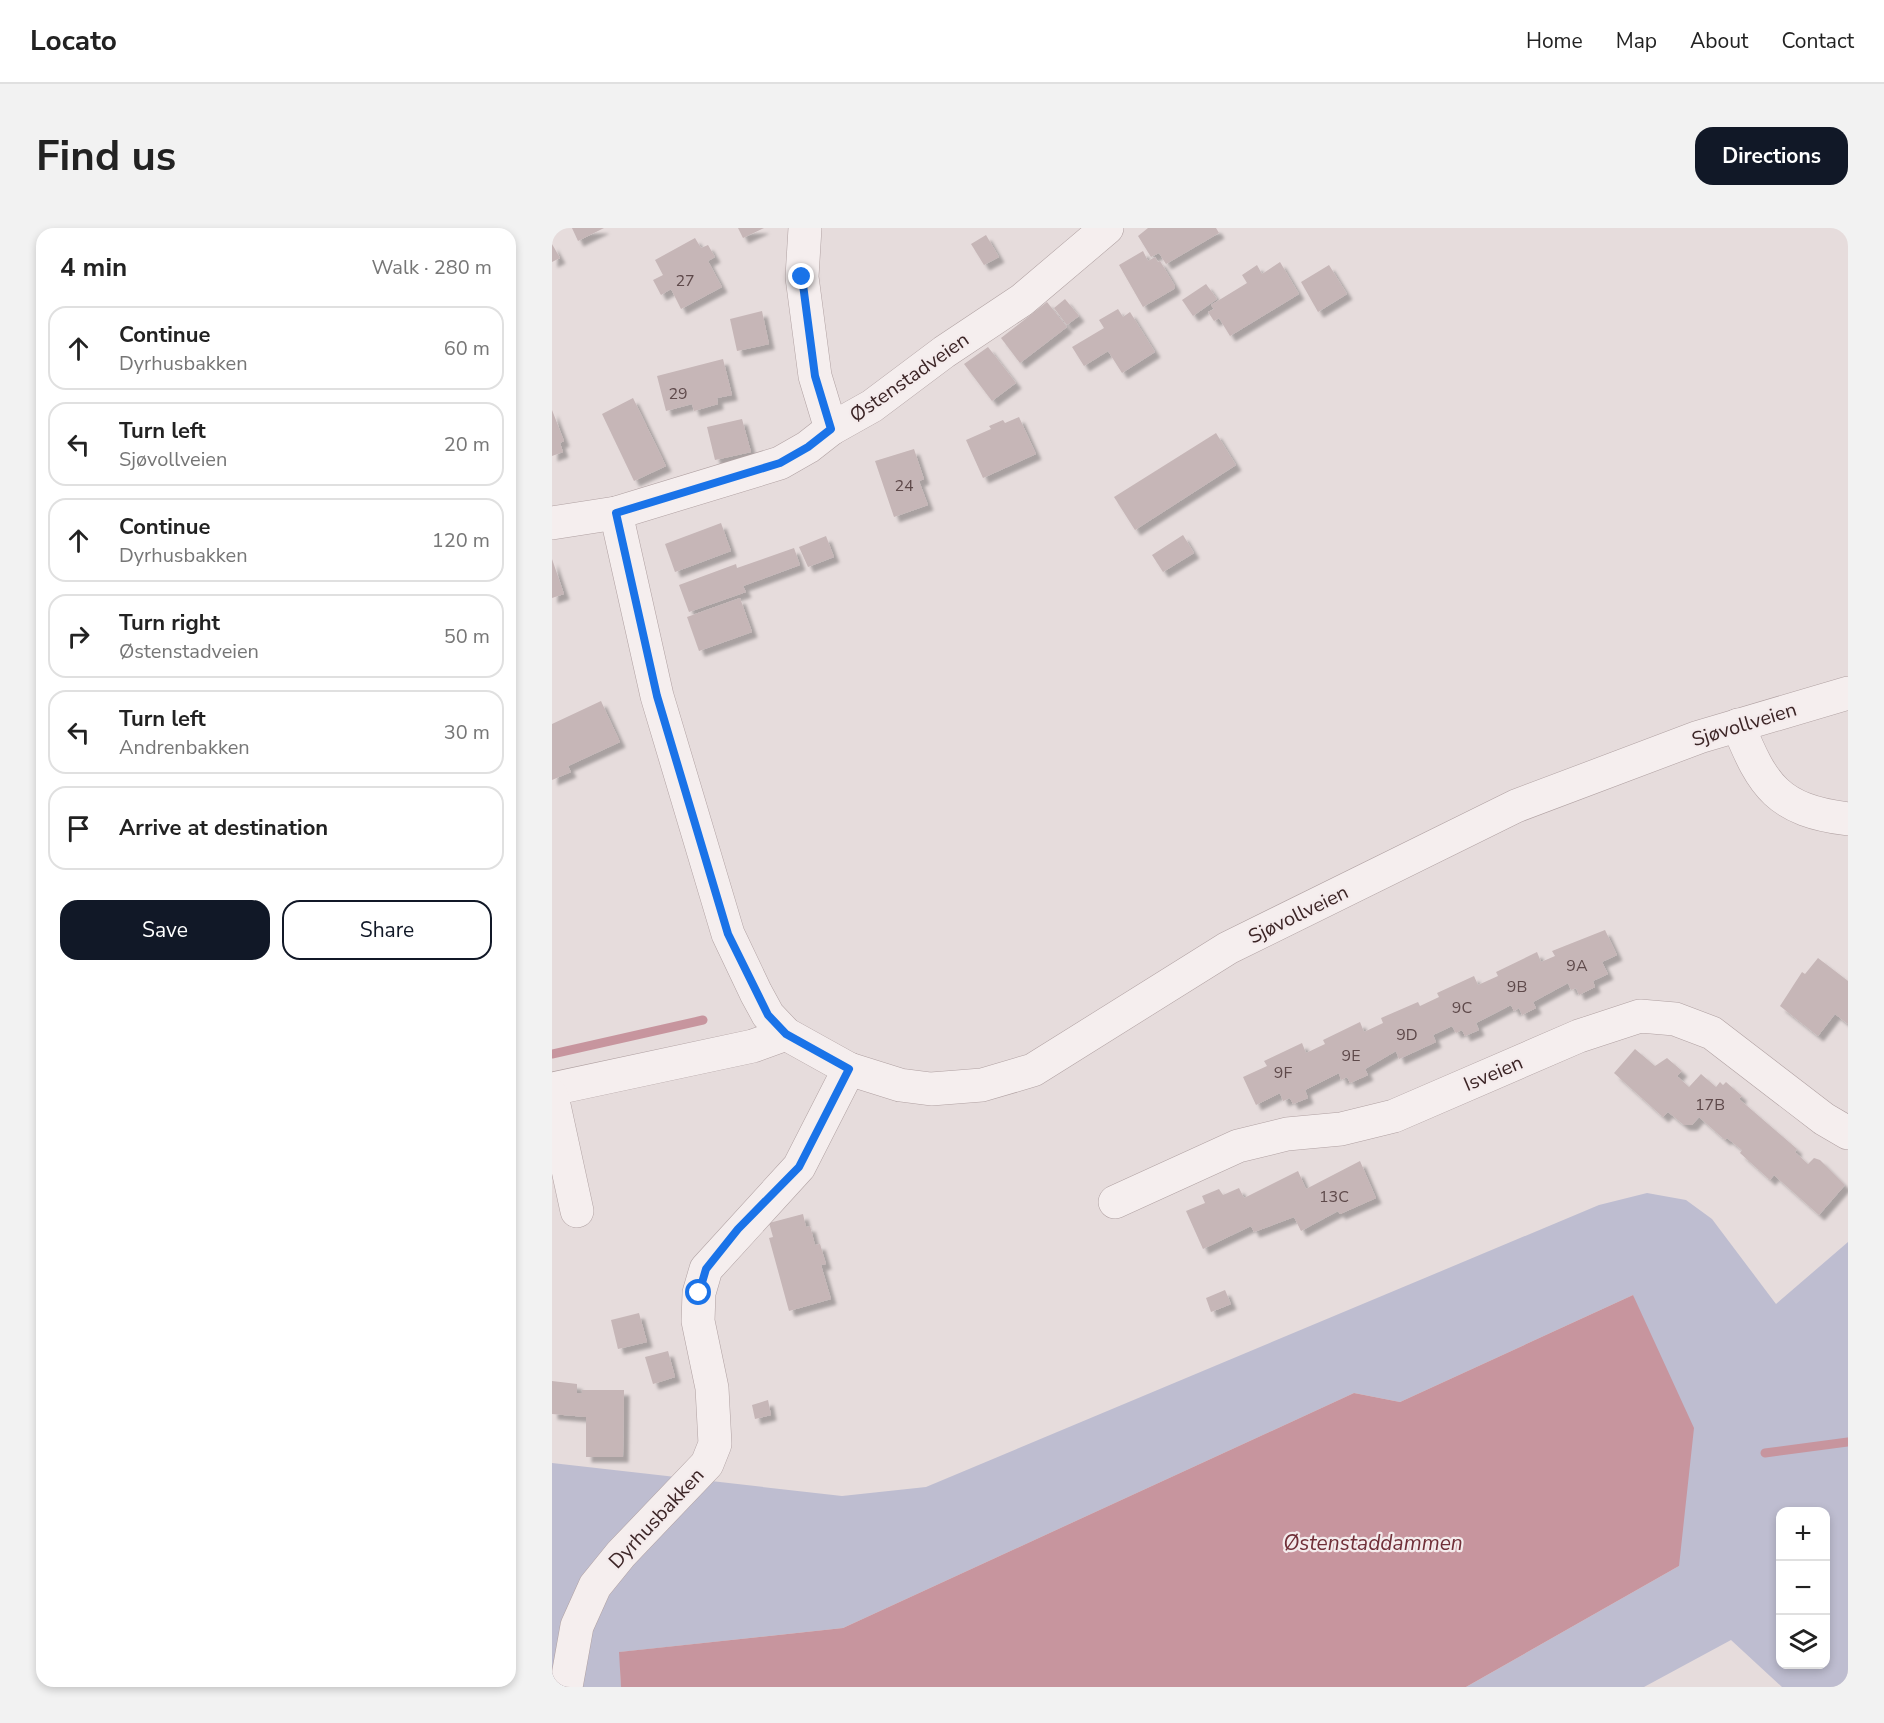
<!DOCTYPE html>
<meta charset="utf-8">
<style>
:root{--surface:#fff;--page:#f2f2f2;--text:#222;--muted:#767676;--line:#e0e0e0;--accent:#111827}
body{margin:0;font-family:"Nunito Sans",sans-serif;background:var(--page);color:var(--text)}
.controls{position:absolute;right:18px;bottom:18px;display:grid;overflow:hidden;border-radius:12px;box-shadow:0 3px 9px #0003}
.controls button{width:54px;height:54px;display:grid;place-items:center;padding:0;border:0;border-bottom:2px solid var(--line);background:var(--surface);color:var(--text);font:30px sans-serif}
.stop{position:absolute;width:18px;height:18px;margin:-14px;border:4px solid #1a73e8;border-radius:50%;background:#fff}
.stop.end{background:#1a73e8;border-color:#fff;box-shadow:0 2px 6px #0008}
.list{margin:0;padding:0;list-style:none}
h2{display:flex;justify-content:space-between;align-items:center;height:78px;margin:0;padding:0 24px;font-size:26px}
h2 small{font-size:20px;font-weight:400;color:var(--muted)}
.list li{display:grid;grid-template-columns:39px 1fr auto;gap:18px;align-items:center;box-sizing:border-box;height:84px;margin:0 12px 12px;padding:0 12px;border:2px solid var(--line);border-radius:18px}
.list b{display:block;font-size:22px;white-space:nowrap}
.list p{margin:0;font-size:20px;white-space:nowrap;color:var(--muted)}
.list em{font-size:20px;font-style:normal;color:var(--muted)}
.actions{display:flex;gap:12px;padding:18px 24px}
.actions a{flex:1;padding:14px 0;border:2px solid var(--accent);border-radius:18px;text-align:center;font-size:21px;color:var(--accent)}
.actions .main{background:var(--accent);color:#fff}
.icon{flex:none;width:33px;height:33px;fill:none;stroke:currentColor;stroke-width:2;stroke-linecap:round;stroke-linejoin:round}
.map{position:relative;flex:none;width:1296px;height:1459px;overflow:hidden;border-radius:18px}
header{display:flex;align-items:center;gap:36px;box-sizing:border-box;height:84px;padding:0 30px;background:var(--surface);border-bottom:2px solid var(--line)}
header strong{font-size:28px}
nav{display:flex;gap:33px;margin-inline-start:auto;font-size:21px}
.intro{display:flex;align-items:center;justify-content:space-between;box-sizing:border-box;height:144px;padding:0 36px}
h1{margin:0;font-size:42px}
.button{padding:15px 27px;border-radius:18px;background:var(--accent);color:#fff;font-size:21px;font-weight:700}
main{display:flex;gap:36px;padding:0 36px}
aside{flex:1;background:var(--surface);border-radius:18px;box-shadow:0 3px 9px #0003}
.map>svg:first-child{display:block}
</style>
<header>
<strong>Locato</strong>
<nav><a>Home</a><a>Map</a><a>About</a><a>Contact</a></nav>
</header>
<div class="intro"><h1>Find us</h1><a class="button">Directions</a></div>
<main>
<aside>
<h2>4 min<small>Walk · 280 m</small></h2>
<ul class="list">
<li><svg class="icon" aria-label="ahead" viewBox="0 0 24 24"><path d="M12 20V5M6 11l6-6 6 6"/></svg><div><b>Continue</b><p>Dyrhusbakken</p></div><em>60 m</em></li>
<li><svg class="icon" aria-label="left" viewBox="0 0 24 24"><path d="M17 20v-9H6M10 6l-5 5 5 5"/></svg><div><b>Turn left</b><p>Sjøvollveien</p></div><em>20 m</em></li>
<li><svg class="icon" aria-label="ahead" viewBox="0 0 24 24"><path d="M12 20V5M6 11l6-6 6 6"/></svg><div><b>Continue</b><p>Dyrhusbakken</p></div><em>120 m</em></li>
<li><svg class="icon" aria-label="right" viewBox="0 0 24 24"><path d="M7 20v-9h11M14 6l5 5-5 5"/></svg><div><b>Turn right</b><p>Østenstadveien</p></div><em>50 m</em></li>
<li><svg class="icon" aria-label="left" viewBox="0 0 24 24"><path d="M17 20v-9H6M10 6l-5 5 5 5"/></svg><div><b>Turn left</b><p>Andrenbakken</p></div><em>30 m</em></li>
<li><svg class="icon" aria-label="arrive" viewBox="0 0 24 24"><path d="M6 21V4h12l-3 4 3 4H6"/></svg><div><b>Arrive at destination</b></div></li>
</ul>
<div class="actions"><a class="main">Save</a><a>Share</a></div>
</aside>
<div class="map">
<svg width="1296" height="1459" viewBox="0 0 1296 1459">
<defs>
<filter id="shadow"><feDropShadow dx="5.5" dy="5.5" stdDeviation="1.5" flood-color="#0004"/></filter>
</defs>
<rect width="100%" height="100%" fill="#e6dcdc"/>
<path fill="#bebdd0" fill-rule="evenodd" d="M1095 965 1134 972 1160 991 1224 1076 1296 1014V1459H1230L1179 1412 1092 1459H914L1127 1338 1081 1067 848 1174 802 1165 291 1400 68 1424 69 1459H0V1235L290 1268 374 1259 1047 977ZM1228 1284H1274V1436H1228Z"/>
<polygon fill="#c7959e" points="1081,1067 1142,1200 1127,1338 914,1459 69,1459 67,1424 291,1400 802,1165 848,1174"/>
<g fill="none" stroke-linecap="round" stroke-linejoin="round">
<g stroke="#c7959e" stroke-width="9">
<polyline points="0,826 151,792"/>
<polyline points="1213,1225 1296,1214"/>
</g>
</g>
<g fill="#c6b6b7" filter="url(#shadow)">
<polygon points="20,0 52,0 26,13"/>
<polygon points="186,0 212,0 191,10"/>
<polygon points="596,0 664,0 667,5 614,36 607,25 599,29 586,8"/>
<polygon points="434,7 447,29 432,37 419,16"/>
<polygon points="143,10 149,20 156,17 163,29 156,33 170,59 129,81 119,61 109,67 101,52 111,47 103,32"/>
<polygon points="0,16 8,30 0,34"/>
<polygon points="591,23 596,33 603,29 606,34 608,33 623,58 622,61 591,79 567,37"/>
<polygon points="728,34 747,66 678,108 667,90 662,93 656,84 662,81 659,77 695,55 690,47 705,37 710,46"/>
<polygon points="777,37 795,66 766,84 749,54"/>
<polygon points="654,56 665,71 641,88 630,72"/>
<polygon points="513,71 527,88 515,97 502,80"/>
<polygon points="495,74 515,99 468,135 449,110"/>
<polygon points="566,81 571,89 578,84 603,124 570,145 556,123 532,138 520,119 552,100 547,92"/>
<polygon points="210,83 217,116 185,123 178,91"/>
<polygon points="436,119 464,155 440,173 412,136"/>
<polygon points="171,131 180,167 165,170 166,176 142,183 140,176 114,183 105,148"/>
<polygon points="81,170 114,238 82,253 50,186"/>
<polygon points="0,182 12,213 8,215 11,224 0,228"/>
<polygon points="467,189 484,226 431,250 414,212 439,201 437,198 451,192 453,195"/>
<polygon points="190,191 199,224 163,232 155,199"/>
<polygon points="664,205 684,237 583,302 562,269"/>
<polygon points="362,221 372,251 367,253 376,277 342,289 323,233"/>
<polygon points="169,295 179,323 123,344 113,316"/>
<polygon points="631,307 642,325 611,344 600,327"/>
<polygon points="274,308 282,329 256,339 247,319"/>
<polygon points="242,320 248,337 191,358 194,364 137,384 127,357 184,336 185,340"/>
<polygon points="0,331 12,366 0,370"/>
<polygon points="188,370 200,404 147,423 135,389"/>
<polygon points="49,473 68,514 16,538 19,544 0,552 0,496"/>
<polygon points="1053,702 1065,727 1050,734 1056,746 1041,753 1043,759 1027,767 1024,760 1019,762 1016,755 981,774 984,780 970,787 967,780 962,783 959,777 924,795 927,802 913,808 910,802 904,805 900,798 881,807 884,814 847,831 844,823 813,841 816,847 798,855 795,849 789,852 787,845 753,862 756,870 741,876 738,870 731,873 728,865 704,877 691,849 715,838 712,833 750,815 754,825 773,816 771,812 808,794 812,804 831,795 829,790 866,774 868,778 887,769 885,765 922,748 926,757 946,748 944,744 985,724 989,734 1003,728 1000,723"/>
<polygon points="1266,730 1296,753 1296,796 1283,786 1266,808 1228,778 1250,744 1253,746"/>
<polygon points="1083,821 1103,838 1115,830 1130,843 1125,848 1137,859 1149,846 1164,859 1168,854 1171,857 1174,854 1190,868 1187,871 1245,921 1243,924 1256,936 1262,930 1268,932 1293,957 1267,987 1222,947 1218,952 1188,925 1190,922 1175,910 1173,912 1147,889 1140,897 1132,897 1116,884 1111,889 1062,845"/>
<polygon points="808,933 824,970 788,986 786,983 749,1003 742,989 702,1004 699,998 651,1021 634,983 653,975 650,968 667,961 671,967 687,960 692,970 746,943 754,961"/>
<polygon points="251,986 254,999 258,998 263,1017 268,1016 274,1036 269,1037 279,1071 237,1083 217,1010 221,1009 217,995"/>
<polygon points="673,1062 679,1076 659,1084 654,1070"/>
<polygon points="87,1085 95,1114 66,1121 59,1092"/>
<polygon points="116,1123 123,1149 101,1156 93,1129"/>
<polygon points="0,1153 25,1156 25,1165 30,1165 30,1162 72,1162 71,1229 34,1229 34,1189 0,1186"/>
<polygon points="216,1172 219,1187 203,1191 200,1177"/>
</g>
<g fill="none" stroke-linecap="round" stroke-linejoin="round">
<g stroke="#b0a1a2" stroke-width="34">
<g id="minor">
<polyline points="253,0 250,49 263,148 279,201"/>
<polyline points="64,285 105,468 176,706 204,765 216,787 234,806 297,841 348,857 379,861 430,857 481,842 676,720 964,578 1147,509 1296,465"/>
<polyline points="0,295 64,285 228,235 256,219 279,201 320,178 392,124 470,72 555,0"/>
<path d="M1186 497C1211 559 1226 582 1296 591"/>
<polyline points="0,861 201,818 234,806"/>
<polyline points="0,868 25,983"/>
<polyline points="563,974 686,918 735,906 789,901 842,888 1027,808 1088,788 1123,791 1160,805 1272,891 1296,905"/>
<polyline points="14,1459 25,1398 43,1358 69,1326 155,1236 163,1216 160,1160 146,1093 147,1065 154,1041 247,939 297,841"/>
</g>
</g>
<use href="#minor" stroke="#f5eeee" stroke-width="33"/>
</g>
<g fill="none" stroke-linecap="round" stroke-linejoin="round">
<polyline stroke="#1a73e8" stroke-width="8" points="147,1065 154,1041 186,1001 247,939 297,841 234,806 216,787 176,706 105,468 64,285 228,235 256,219 279,201 263,148 250,49"/>
</g>
<g text-anchor="middle" stroke-width="4.5" stroke-linejoin="round" paint-order="stroke">
<g font-size="16" fill="#5e494a">
<text x="133" y="58">27</text>
<text x="126" y="171">29</text>
<text x="352" y="263">24</text>
<text x="1025" y="743">9A</text>
<text x="965" y="764">9B</text>
<text x="910" y="785">9C</text>
<text x="855" y="812">9D</text>
<text x="799" y="833">9E</text>
<text x="731" y="850">9F</text>
<text x="1158" y="882">17B</text>
<text x="782" y="974">13C</text>
</g>
<g font-size="20" fill="#3c2526" stroke="#f4ebec">
<text transform="translate(357 149) rotate(-35)" y="7">Østenstadveien</text>
<text transform="translate(1192 496) rotate(-17)" y="7">Sjøvollveien</text>
<text transform="translate(746 686) rotate(-26)" y="7">Sjøvollveien</text>
<text transform="translate(941 845) rotate(-23)" y="7">Isveien</text>
<text transform="translate(104 1290) rotate(-47)" y="7">Dyrhusbakken</text>
</g>
<g font-size="21" font-style="italic" fill="#702f38" stroke="#f4ebec">
<text x="821" y="1322">Østenstaddammen</text>
</g>
</g>
</svg>
<div class="controls">
<button>+</button>
<button>−</button>
<button><svg class="icon" aria-label="layers" viewBox="0 0 24 24"><path d="M12 4l9 5-9 5-9-5zM3 14l9 5 9-5"/></svg></button>
</div>
<div class="stop" style="left:147px;top:1065px"></div>
<div class="stop end" style="left:250px;top:49px"></div>
</div>
</main>
